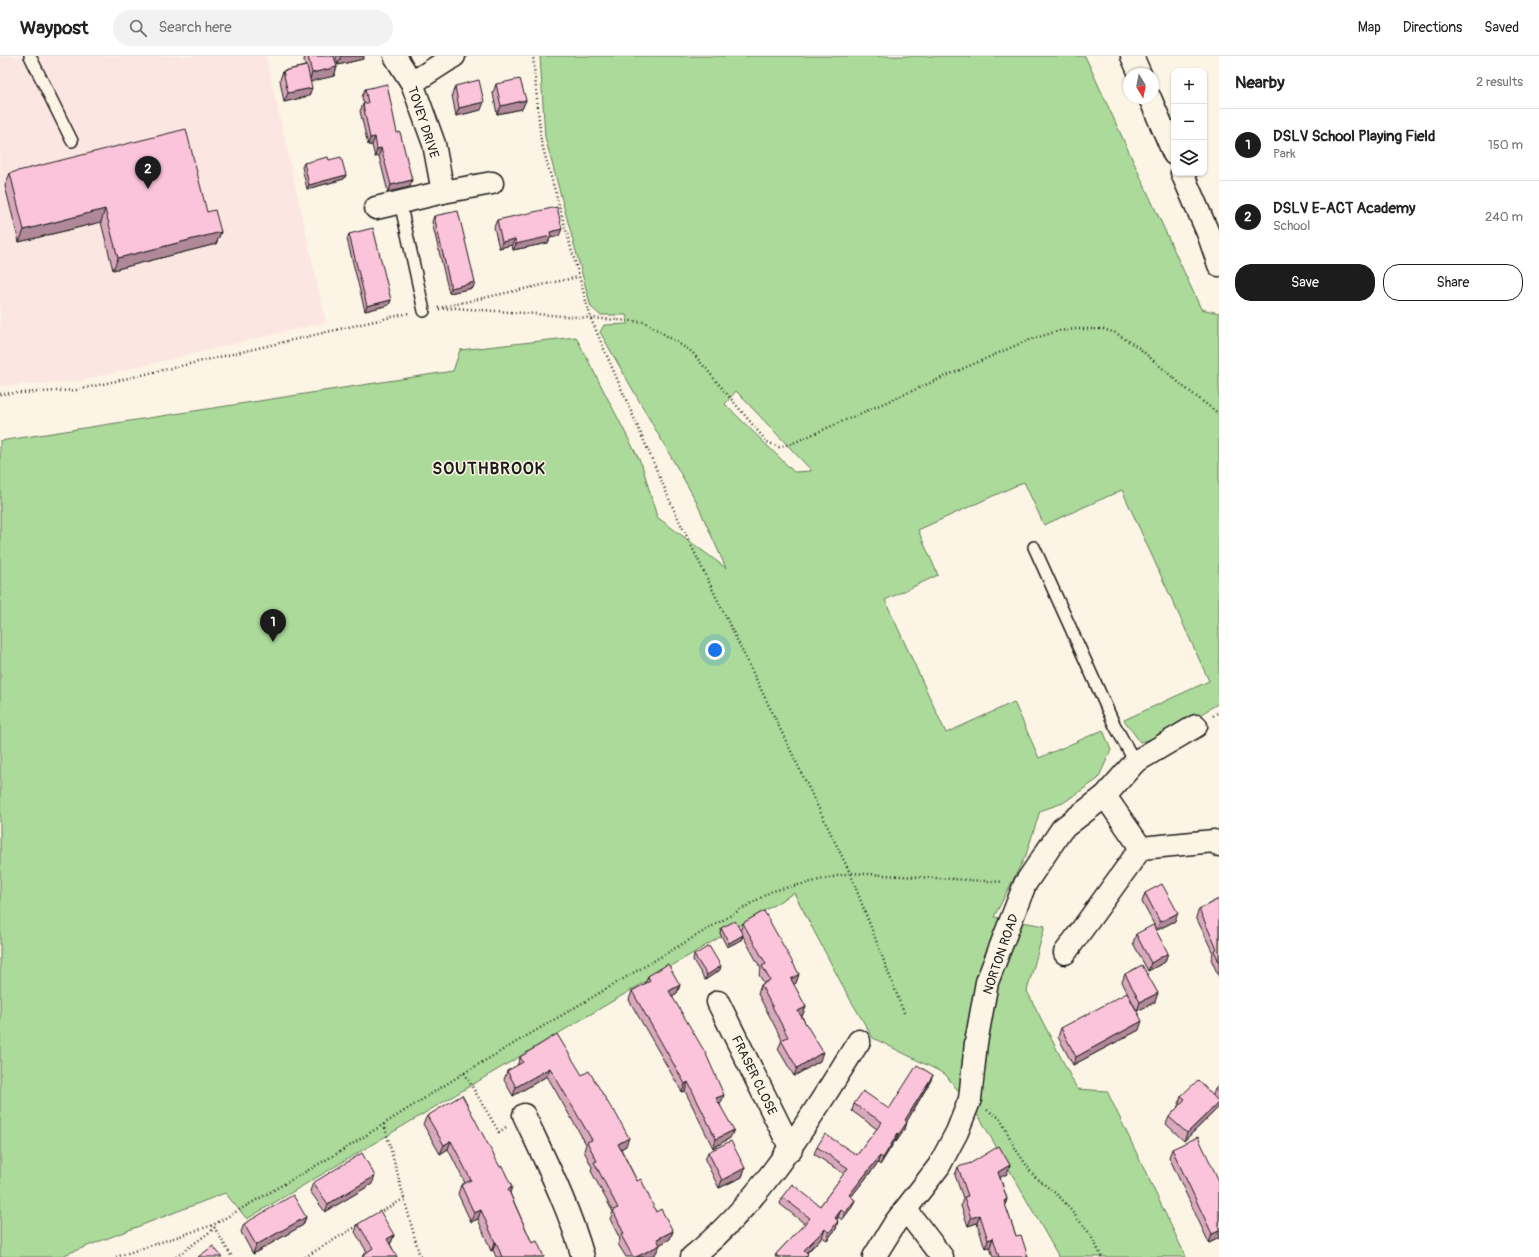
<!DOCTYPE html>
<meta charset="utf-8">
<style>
:root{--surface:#fff;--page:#f2f2f2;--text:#222;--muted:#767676;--line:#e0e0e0;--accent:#1c1c1c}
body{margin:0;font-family:Pangolin,sans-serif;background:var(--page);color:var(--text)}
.controls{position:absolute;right:12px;top:12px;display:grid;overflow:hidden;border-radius:8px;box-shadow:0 1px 3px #0004}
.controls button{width:36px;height:36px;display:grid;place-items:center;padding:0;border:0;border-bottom:1px solid var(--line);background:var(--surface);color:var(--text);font:20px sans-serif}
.compass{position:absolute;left:1123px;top:12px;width:36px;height:36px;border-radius:50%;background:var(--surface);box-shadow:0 1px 3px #0004;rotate:170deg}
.you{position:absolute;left:715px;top:594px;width:14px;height:14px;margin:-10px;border:3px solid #fff;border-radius:50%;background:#1a73e8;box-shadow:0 0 0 6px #1a73e833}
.badge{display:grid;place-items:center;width:26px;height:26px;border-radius:50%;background:var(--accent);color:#fff;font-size:13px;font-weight:700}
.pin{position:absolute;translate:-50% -33px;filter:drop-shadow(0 1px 2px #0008)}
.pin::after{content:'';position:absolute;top:21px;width:14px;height:12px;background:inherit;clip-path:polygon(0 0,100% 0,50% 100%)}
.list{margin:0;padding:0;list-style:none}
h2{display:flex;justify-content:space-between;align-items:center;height:52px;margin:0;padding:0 16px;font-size:17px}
h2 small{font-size:13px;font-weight:400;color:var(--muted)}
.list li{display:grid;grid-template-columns:26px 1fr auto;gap:12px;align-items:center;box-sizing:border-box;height:72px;padding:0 16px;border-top:1px solid var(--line)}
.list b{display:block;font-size:15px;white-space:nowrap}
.list p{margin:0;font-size:13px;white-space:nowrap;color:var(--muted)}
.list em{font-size:13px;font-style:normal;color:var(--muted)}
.actions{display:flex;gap:8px;padding:12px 16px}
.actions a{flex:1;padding:9px 0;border:1px solid var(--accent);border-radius:16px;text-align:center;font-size:14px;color:var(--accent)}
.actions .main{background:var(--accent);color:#fff}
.icon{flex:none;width:22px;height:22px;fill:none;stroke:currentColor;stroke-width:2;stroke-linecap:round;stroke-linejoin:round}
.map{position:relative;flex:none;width:1219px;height:1201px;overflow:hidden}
header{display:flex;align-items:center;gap:24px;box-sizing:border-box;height:56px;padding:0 20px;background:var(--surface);border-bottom:1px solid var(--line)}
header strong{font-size:19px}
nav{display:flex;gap:22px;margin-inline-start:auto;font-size:14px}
.search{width:280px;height:36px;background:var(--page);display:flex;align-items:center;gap:10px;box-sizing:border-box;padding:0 14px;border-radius:22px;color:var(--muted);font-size:15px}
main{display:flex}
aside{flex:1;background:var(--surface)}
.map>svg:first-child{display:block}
</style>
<header>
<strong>Waypost</strong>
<div class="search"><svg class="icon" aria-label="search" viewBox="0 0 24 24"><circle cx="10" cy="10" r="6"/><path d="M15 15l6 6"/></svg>Search here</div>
<nav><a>Map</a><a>Directions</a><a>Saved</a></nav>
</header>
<main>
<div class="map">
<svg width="1219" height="1201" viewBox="0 0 1219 1201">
<rect width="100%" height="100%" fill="#fcf5e5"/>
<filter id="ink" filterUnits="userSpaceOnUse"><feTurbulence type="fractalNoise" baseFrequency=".025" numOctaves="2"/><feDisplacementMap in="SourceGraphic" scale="8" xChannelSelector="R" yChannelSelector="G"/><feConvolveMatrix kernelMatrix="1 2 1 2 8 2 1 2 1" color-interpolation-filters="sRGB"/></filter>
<g filter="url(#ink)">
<polygon fill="#fce6e2" points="0,0 266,0 326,266 79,325 0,330"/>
<path fill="#abda9a" stroke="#647b5b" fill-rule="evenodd" d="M540 0H1085L1201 253 1219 257V647L1167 679 1140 686 1124 664 1209 625 1122 434 1044 469 1024 426 918 474 938 519 885 544 946 677 1014 646 1039 702 1103 674 1111 694 1098 723 1063 747 1040 755 1026 799 994 861 1045 870 1027 935 1077 1033 1107 1035 1186 1201H1059L981 1064 945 1018 873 982 847 938 794 837 247 1163 225 1137 59 1201H0V385L453 315 460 294 576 281 642 409 657 461 726 512 695 443 600 276 604 269 628 268 626 259H600L591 251 545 81ZM736 335 811 414V415L794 416 725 348Z"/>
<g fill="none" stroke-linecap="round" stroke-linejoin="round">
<g stroke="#1c1c1c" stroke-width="14">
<g id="lane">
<polyline points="30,0 72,85"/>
<polyline points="400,146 424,255"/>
<polyline points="1034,491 1114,668 1135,706"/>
</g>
</g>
<g stroke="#1c1c1c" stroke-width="25">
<g id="street">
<polyline points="395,0 412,27 434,88 443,136"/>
<polyline points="412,27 454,0"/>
<polyline points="376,152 443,136 492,127"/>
<polyline points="1105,740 1141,792 1214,785 1219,789"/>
<polyline points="1065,897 1141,792"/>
<polyline points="718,946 791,1093"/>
<path d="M524 1059C546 1106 569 1152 583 1201"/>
<polyline points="906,1154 942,1201"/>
<path d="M692 1201C764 1143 810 1062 859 985"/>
<polyline points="874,1201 895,1167 939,1110 957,1076 970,1043 976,987 987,926 1025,828 1062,773 1105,740 1135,706 1196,670"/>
</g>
</g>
<g stroke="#1c1c1c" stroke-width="25">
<g id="primary">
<polyline points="1132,0 1140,18"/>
<polyline points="1150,42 1174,98"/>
<polyline points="1182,117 1208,177 1219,209"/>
</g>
</g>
<g stroke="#1c1c1c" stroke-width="2.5" stroke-dasharray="1 3" stroke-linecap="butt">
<polyline points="438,252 578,221"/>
<polyline points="439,253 455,252 645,266 692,296 767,386 779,391 793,387 1026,285 1058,275 1076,273 1103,273 1116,277 1139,292 1184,331 1219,358"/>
<polyline points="0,338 77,334 409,257"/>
<polyline points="1213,660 1219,656"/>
<polyline points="904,957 850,817 1003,826"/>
<polyline points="464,1017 499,1076 506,1071"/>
<polyline points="987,1054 1000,1062 1015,1092 1033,1119 1061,1142 1090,1178 1102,1201"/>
<polyline points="384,1068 420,1201"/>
<polyline points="379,1157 405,1142"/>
<polyline points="214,1171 232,1201"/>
<polyline points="116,1201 213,1169 343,1094 464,1017 772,835 850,817 674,454 591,263 541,85 533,0"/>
<polyline points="176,1201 215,1172"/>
<polyline points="305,1201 359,1169"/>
</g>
<use href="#lane" stroke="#fcf5e5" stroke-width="11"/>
<use href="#street" stroke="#fcf5e5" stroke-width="22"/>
<use href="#primary" stroke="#fcf5e5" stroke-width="22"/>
</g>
<g fill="#d9a9bb" stroke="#1c1c1c">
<polygon points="305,0 334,0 337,11 334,20 311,25 309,40 284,46 280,24 283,15 305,10 304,4"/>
<polygon points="336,0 364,0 363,3 338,9"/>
<polygon points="496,28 526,44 522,53 497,58 493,37"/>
<polygon points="455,30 481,54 456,60 452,39"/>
<polygon points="365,33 397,77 410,131 388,136 379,100 375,101 372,89 368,89 360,55 363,48 364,48 362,41"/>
<polygon points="329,104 346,119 344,123 307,133 302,111 304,107"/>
<polygon points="10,117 207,156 221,176 216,188 113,214 101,166 19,186 5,130"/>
<polygon points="434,160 473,232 449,237 432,166"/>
<polygon points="497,164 559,180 550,182 548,187 513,194 512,189 499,192 494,171"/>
<polygon points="349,178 391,244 389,249 365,255 347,183"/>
<polygon points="1145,837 1175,865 1157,874 1142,846"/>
<polygon points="1219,843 1219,921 1211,903 1213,897 1196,861 1199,853"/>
<polygon points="743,867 799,918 796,927 793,928 806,951 802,960 820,1005 794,1020 778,993 782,984 758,938 761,929 764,927 759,919 761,913 743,880 741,884 727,891 720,877 721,872 740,875"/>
<polygon points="1136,878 1165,906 1148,915 1133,887"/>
<polygon points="694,899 720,914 705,924 693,904"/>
<polygon points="1125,918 1155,946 1137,955 1122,926"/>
<polygon points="648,920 680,929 677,937 672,940 721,1047 720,1048 730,1082 713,1092 685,1035 682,1036 629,944 632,935 645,928"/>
<polygon points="1061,972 1139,974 1073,1009 1058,981"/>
<polygon points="520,1001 582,1019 626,1090 621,1093 637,1125 656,1156 673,1175 670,1183 659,1189 656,1197 650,1201 626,1201 618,1188 620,1183 610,1163 613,1156 591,1115 592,1111 584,1095 586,1088 547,1020 513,1040 504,1024 507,1015 517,1010"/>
<polygon points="933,1019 930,1026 907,1065 905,1073 896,1086 895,1085 880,1109 878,1107 851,1141 855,1144 852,1151 842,1164 838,1161 837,1164 836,1173 827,1184 822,1181 807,1197 807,1201 775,1201 776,1198 805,1168 780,1148 782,1141 820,1150 844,1118 814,1098 817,1091 857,1099 877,1073 852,1055 854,1048 889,1053"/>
<polygon points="1219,1029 1219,1048 1217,1053 1184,1085 1166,1068 1169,1061 1180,1049 1179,1047 1181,1040 1213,1039 1215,1033"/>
<polygon points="427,1060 510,1137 532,1187 544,1201 496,1201 493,1194 491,1195 478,1163 471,1166 458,1138 461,1129 465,1127 448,1093 440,1098 423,1068"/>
<polygon points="1172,1093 1219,1125 1219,1182 1209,1187 1169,1101"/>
<polygon points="708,1096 745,1112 742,1121 719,1132 705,1104"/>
<polygon points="958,1111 1007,1118 1000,1121 1007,1143 1005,1149 1016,1180 1028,1201 993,1201 990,1191 985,1192 977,1167 968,1170 961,1150 963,1142 955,1119"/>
<polygon points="313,1127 372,1128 325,1156 310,1135"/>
<polygon points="306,1161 303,1169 253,1198 241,1176 244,1168"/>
<polygon points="358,1168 394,1179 391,1187 390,1188 397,1201 362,1201 363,1199 367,1196 355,1176"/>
</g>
<g fill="#b08999" stroke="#1c1c1c">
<polygon points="341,0 364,0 363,3 338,9"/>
<polygon points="337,11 334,20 309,26 312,17"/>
<polygon points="312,32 309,40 284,46 288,37"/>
<polygon points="526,44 522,53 497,58 501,50"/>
<polygon points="484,46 481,54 456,60 459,52"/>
<polygon points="375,81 372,89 368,89 370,82"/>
<polygon points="381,92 379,100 375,101 377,93"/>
<polygon points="346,119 344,123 307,133 309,129"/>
<polygon points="412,124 410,131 388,136 391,129"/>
<polygon points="105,153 101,166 19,186 24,174"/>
<polygon points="562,173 559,180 550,182 548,187 513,194 516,188 550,176"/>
<polygon points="221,176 216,188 113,214 118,202"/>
<polygon points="515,183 512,189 499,192 502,186"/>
<polygon points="475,226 473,232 449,237 451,232"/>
<polygon points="391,244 389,249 365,255 367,250"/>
<polygon points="1178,857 1175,865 1157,874 1160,866"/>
<polygon points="743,879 741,884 727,891 729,887"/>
<polygon points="1168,897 1165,906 1148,915 1151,907"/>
<polygon points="721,910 720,914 705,924 707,919"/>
<polygon points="799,918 796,927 788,932 791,923"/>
<polygon points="680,929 677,937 666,944 669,935"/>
<polygon points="1158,937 1155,946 1137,955 1140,946"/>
<polygon points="806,951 802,960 795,964 798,955"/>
<polygon points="1142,965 1139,974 1073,1009 1076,1001"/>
<polygon points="823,996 820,1005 794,1020 797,1012"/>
<polygon points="550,1012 547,1020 513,1040 516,1031"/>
<polygon points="933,1019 930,1026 903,1072 905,1064"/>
<polygon points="688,1026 685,1035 682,1036 685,1028"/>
<polygon points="724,1039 721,1047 713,1050 716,1042"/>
<polygon points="1219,1046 1217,1053 1184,1085 1187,1077"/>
<polygon points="907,1066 905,1073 896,1086 899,1078"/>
<polygon points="734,1074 730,1082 713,1092 716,1083"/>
<polygon points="898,1077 895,1085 880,1109 883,1102"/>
<polygon points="629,1082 626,1090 615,1096 618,1088"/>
<polygon points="451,1085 448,1093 440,1098 444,1089"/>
<polygon points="880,1100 878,1107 846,1147 849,1139"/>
<polygon points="1010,1109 1007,1118 995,1124 998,1116"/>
<polygon points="745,1112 742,1121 719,1132 722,1124"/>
<polygon points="375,1120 372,1128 325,1156 328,1148"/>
<polygon points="512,1131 509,1140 508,1133"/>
<polygon points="1007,1143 1004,1152 1004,1145"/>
<polygon points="855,1144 852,1151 842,1164 845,1157"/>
<polygon points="481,1154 478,1163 471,1166 474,1157"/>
<polygon points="841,1154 838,1161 832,1170 835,1162"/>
<polygon points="980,1159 977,1167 968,1170 971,1162"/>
<polygon points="306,1161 303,1169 253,1198 256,1189"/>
<polygon points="838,1165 836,1173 827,1184 829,1177"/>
<polygon points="825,1173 822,1181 802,1201 804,1194"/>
<polygon points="673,1175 670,1183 654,1192 657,1183"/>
<polygon points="1219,1175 1219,1182 1209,1187 1212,1178"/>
<polygon points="394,1179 391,1187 384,1192 387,1183"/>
<polygon points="993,1182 990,1191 985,1192 988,1184"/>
<polygon points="495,1186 496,1186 493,1194 491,1195"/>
<polygon points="660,1189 656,1197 650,1201 636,1201"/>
</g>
<g fill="#fcc4da" stroke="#1c1c1c">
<polygon points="308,0 334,0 337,11 312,17"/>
<polygon points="307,10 312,32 288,37 283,15"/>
<polygon points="520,23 526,44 501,50 496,28"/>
<polygon points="479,24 484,46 459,52 455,30"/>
<polygon points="387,28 397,77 400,76 412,124 391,129 381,92 377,93 375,81 370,82 363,48 368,47 365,33"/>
<polygon points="186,73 207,156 215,154 221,176 118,202 105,153 24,174 10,117"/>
<polygon points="328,101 329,104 341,101 346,119 309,129 304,107"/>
<polygon points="557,151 562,173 550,176 551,180 516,188 515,183 502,186 497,164"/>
<polygon points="458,155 475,226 451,232 434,160"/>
<polygon points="373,172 391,244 367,250 349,178"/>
<polygon points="1162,828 1178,857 1160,866 1145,837"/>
<polygon points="1219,843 1219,906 1214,894 1217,893 1199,853"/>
<polygon points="764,855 799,918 791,923 806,951 798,955 823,996 797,1012 781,984 788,981 761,929 770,924 762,910 766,908 743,867"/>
<polygon points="735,865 743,879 729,887 721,872"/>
<polygon points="1153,869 1168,897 1151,907 1136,878"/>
<polygon points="709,890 721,910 707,919 694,899"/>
<polygon points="668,908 680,929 669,935 706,998 724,1039 716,1042 734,1074 716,1083 688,1026 685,1028 632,935 650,925 648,920"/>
<polygon points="1142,909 1158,937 1140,946 1125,918"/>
<polygon points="1127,937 1142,965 1076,1001 1061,972"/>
<polygon points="557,978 582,1019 589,1015 613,1055 614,1054 629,1082 618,1088 637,1125 641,1123 656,1156 661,1153 673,1175 657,1183 660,1189 636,1201 633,1201 621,1179 624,1178 613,1154 618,1152 594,1106 597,1105 587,1086 592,1084 550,1012 516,1031 507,1015 523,1006 520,1001"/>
<polygon points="917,1009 933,1019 905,1064 907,1066 899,1078 898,1077 883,1102 880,1100 849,1139 855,1144 845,1157 841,1154 835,1162 838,1165 829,1177 825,1173 804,1194 808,1198 805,1201 778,1201 776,1198 810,1162 782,1141 792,1128 820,1150 848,1112 817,1091 825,1078 857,1099 882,1066 854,1048 863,1035 889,1053"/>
<polygon points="1198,1024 1219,1046 1187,1077 1169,1061 1185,1043 1181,1040"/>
<polygon points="1219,1029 1219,1037 1215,1033"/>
<polygon points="462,1039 500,1111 502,1110 512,1131 508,1133 532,1187 537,1185 544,1201 502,1201 496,1186 495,1186 481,1154 474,1157 461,1129 471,1124 451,1085 444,1089 427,1060"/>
<polygon points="1198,1081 1219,1125 1219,1175 1212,1178 1172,1093"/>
<polygon points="731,1085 745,1112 722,1124 708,1096"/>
<polygon points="999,1090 1010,1109 998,1116 1007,1143 1004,1145 1016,1180 1021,1179 1028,1201 999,1201 993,1182 988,1184 980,1159 971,1162 964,1141 968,1140 958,1111 971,1107"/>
<polygon points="362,1097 375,1120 328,1148 313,1127"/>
<polygon points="293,1139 306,1161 256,1189 244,1168"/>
<polygon points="380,1155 394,1179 387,1183 397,1201 365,1201 363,1199 373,1192 358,1168"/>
<polygon points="213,1190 222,1201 198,1201"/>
</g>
</g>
<g text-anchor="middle" stroke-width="3" stroke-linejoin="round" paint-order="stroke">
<g font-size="13" fill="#1c1c1c" stroke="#fcf5e5">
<text transform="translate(424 66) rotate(72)" y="5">TOVEY DRIVE</text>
<text transform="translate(1000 898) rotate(-71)" y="5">NORTON ROAD</text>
<text transform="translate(755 1019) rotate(64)" y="5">FRASER CLOSE</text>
</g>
<g font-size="17" font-weight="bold" letter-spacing="1" fill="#1c1c1c" stroke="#fcf5e5">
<text x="489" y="418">SOUTHBROOK</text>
</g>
</g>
</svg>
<div class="controls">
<button>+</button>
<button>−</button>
<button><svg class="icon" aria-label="layers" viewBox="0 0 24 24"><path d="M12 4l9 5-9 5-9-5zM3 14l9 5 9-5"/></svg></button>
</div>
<svg class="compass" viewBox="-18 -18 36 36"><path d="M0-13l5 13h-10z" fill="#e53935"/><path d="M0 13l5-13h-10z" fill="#767676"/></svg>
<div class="you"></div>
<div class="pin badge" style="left:273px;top:586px">1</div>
<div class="pin badge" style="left:148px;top:133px">2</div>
</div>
<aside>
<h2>Nearby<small>2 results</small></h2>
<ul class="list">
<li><span class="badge">1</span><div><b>DSLV School Playing Field</b><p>Park</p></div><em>150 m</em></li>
<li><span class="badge">2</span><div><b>DSLV E-ACT Academy</b><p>School</p></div><em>240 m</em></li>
</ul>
<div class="actions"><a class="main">Save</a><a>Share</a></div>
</aside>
</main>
